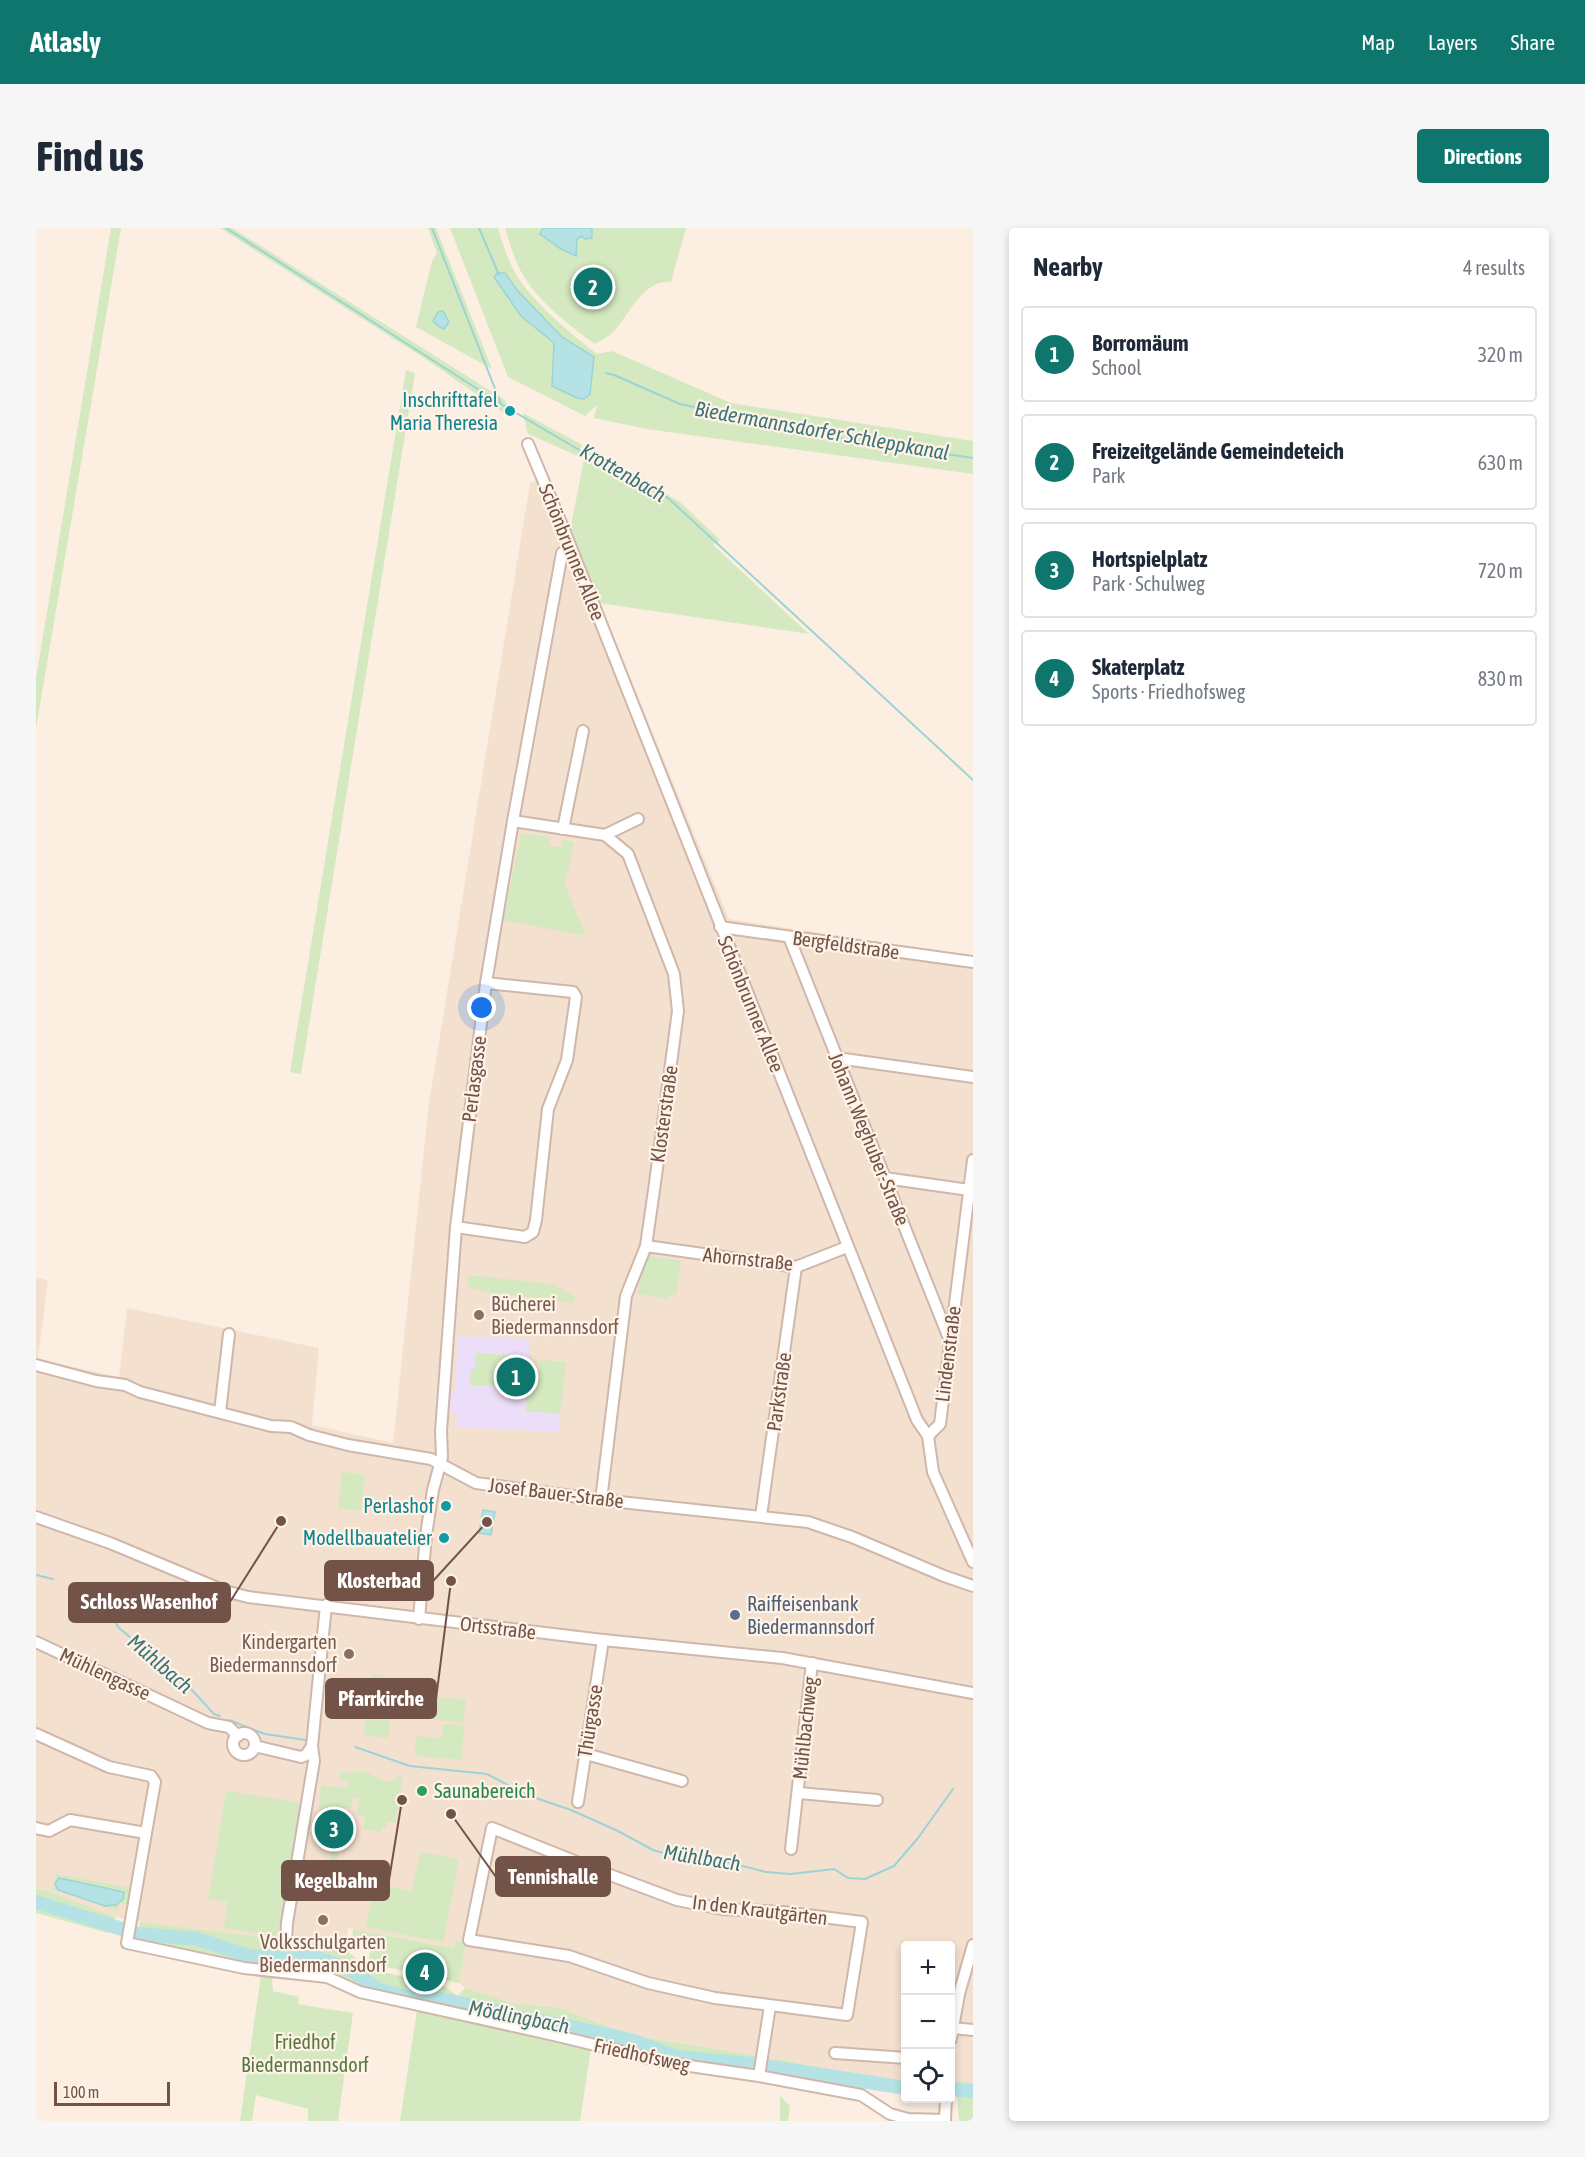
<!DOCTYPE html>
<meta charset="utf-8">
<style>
:root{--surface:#fff;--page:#f6f6f7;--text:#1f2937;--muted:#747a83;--line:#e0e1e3;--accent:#0f766e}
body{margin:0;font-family:"Asap Condensed",sans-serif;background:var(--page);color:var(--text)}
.controls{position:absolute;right:18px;bottom:18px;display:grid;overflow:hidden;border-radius:6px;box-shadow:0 3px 9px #0003}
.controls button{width:54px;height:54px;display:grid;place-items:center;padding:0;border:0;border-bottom:2px solid var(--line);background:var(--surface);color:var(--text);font:30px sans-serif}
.scale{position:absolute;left:18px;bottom:15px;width:116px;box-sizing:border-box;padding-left:6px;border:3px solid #735348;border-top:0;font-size:16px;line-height:21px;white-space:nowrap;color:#735348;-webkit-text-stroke:4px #fff3e7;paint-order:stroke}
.you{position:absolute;left:446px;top:780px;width:21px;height:21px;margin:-15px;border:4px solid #fff;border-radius:50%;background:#1a73e8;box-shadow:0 0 0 9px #1a73e833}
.badge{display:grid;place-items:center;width:39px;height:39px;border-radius:50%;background:var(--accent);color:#fff;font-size:20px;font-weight:700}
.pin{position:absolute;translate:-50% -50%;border:3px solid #fff;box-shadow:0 2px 6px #0006}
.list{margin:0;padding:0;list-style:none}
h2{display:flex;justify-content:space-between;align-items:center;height:78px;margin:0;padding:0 24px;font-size:26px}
h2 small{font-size:20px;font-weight:400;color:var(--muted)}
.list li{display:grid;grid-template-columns:39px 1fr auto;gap:18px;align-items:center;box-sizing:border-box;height:96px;margin:0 12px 12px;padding:0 12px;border:2px solid var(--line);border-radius:6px}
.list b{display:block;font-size:22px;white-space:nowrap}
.list p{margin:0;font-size:20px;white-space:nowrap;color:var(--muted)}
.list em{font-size:20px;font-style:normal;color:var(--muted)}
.icon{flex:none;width:33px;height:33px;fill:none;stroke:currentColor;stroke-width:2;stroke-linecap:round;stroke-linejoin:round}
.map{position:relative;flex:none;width:937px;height:1893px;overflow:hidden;border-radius:6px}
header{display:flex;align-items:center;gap:36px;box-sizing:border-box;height:84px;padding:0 30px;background:var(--accent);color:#fff}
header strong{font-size:28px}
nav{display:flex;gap:33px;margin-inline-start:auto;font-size:21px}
.intro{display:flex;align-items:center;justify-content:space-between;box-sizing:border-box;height:144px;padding:0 36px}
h1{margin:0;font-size:42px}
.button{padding:15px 27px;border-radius:6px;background:var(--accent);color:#fff;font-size:21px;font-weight:700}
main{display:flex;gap:36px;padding:0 36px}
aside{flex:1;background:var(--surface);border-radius:6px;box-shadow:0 3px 9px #0003}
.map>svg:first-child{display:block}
</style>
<header>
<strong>Atlasly</strong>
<nav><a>Map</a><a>Layers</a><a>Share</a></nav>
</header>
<div class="intro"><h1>Find us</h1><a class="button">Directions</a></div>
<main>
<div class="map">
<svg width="937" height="1893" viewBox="0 0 937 1893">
<rect width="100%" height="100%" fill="#fcefe1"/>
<polygon fill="#f4e0cf" points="510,251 534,303 693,691 937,728 937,1855 915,1853 915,1718 870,1718 869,1853 835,1852 758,1834 595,1807 523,1780 477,1775 429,1760 423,1755 430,1715 421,1712 419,1720 312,1700 308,1720 279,1713 254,1713 104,1694 80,1689 15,1664 0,1660 0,1050 12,1052 2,1131 83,1149 91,1080 283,1120 276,1197 357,1215 393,875 494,255"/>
<polygon fill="#ecdef8" points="422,1108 494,1111 490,1182 524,1186 523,1204 419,1199 420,1185 413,1185 415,1164 419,1164"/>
<g fill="#d4e9bf" fill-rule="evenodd">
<polygon points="75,0 85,0 0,500 0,450"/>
<polygon points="184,0 196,0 469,172 476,191 391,132"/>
<polygon points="392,0 400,0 456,141 380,99 396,33 401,25"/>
<path d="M414 0H462C466 13 470 27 476 39 491 70 534 105 561 126L576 123 695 175 937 213V246L611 201 558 190 561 177 549 188 472 149ZM469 45 481 62 526 109 558 129 518 133V115Z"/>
<path d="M469 0H650L635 54C609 50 593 86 579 102 574 108 566 112 559 116 531 96 499 71 483 40 477 27 473 13 469 0Z"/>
<polygon points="370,142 379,145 265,846 254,844"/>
<polygon points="487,185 546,217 542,228 492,206"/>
<polygon points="552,221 598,245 645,275 684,312 677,317 773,406 563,375 534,303 548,231"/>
<polygon points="485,605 514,609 513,616 516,619 526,619 526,612 538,614 529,657 549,705 545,707 467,692"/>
<polygon points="611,1027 645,1033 640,1067 634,1066 633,1071 601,1066"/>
<polygon points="432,1047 517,1056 539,1069 536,1075 455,1065 431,1059"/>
<polygon points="440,1125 473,1127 471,1159 434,1157 435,1141 439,1141"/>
<polygon points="504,1132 530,1134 524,1186 490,1183 492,1141 503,1142"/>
<polygon points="306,1244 329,1247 325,1283 302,1280"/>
<polygon points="336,1446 359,1450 352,1510 328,1507"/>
<polygon points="363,1463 430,1472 427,1495 360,1487"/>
<polygon points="407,1496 428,1498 426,1532 379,1528 380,1508 406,1510"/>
<path d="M326 1543C336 1544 344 1555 354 1553 359 1552 363 1548 367 1546L359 1595 351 1593 350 1600 346 1599 345 1604 327 1601 329 1589 321 1588 323 1570 317 1569 315 1580H309L305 1605 310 1606 309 1610H305L300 1642 293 1641 298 1609 289 1608 290 1598 284 1596 286 1582 283 1581 285 1557 311 1560 312 1553 303 1551 304 1544 315 1545Z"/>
<polygon points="190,1563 265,1575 242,1709 188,1700 192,1674 172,1671"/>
<polygon points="384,1624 423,1631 407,1714 330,1699 339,1656 376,1663"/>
<polygon points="20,1646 94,1660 92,1676 84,1675 81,1683 17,1661"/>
<polygon points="0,1660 15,1664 80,1689 72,1705 0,1685"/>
<polygon points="104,1694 247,1712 245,1735 214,1736 100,1712"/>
<polygon points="317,1701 418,1720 420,1712 430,1715 423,1755 332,1735 335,1718 316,1713"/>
<polygon points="254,1713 279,1713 308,1720 331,1740 410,1759 422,1768 429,1760 477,1775 523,1780 595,1807 758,1834 835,1852 869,1853 869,1866 743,1845 642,1832 499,1797 345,1765 303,1748 255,1738"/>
<polygon points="225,1747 236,1749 237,1763 263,1769 262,1776 317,1785 302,1893 272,1893 272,1881 220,1867 216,1893 204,1893"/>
<polygon points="381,1782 555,1819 544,1893 364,1893"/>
<polygon points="920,1853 937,1855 937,1893 923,1893"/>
<polygon points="744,1868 754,1878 752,1893 744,1893"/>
</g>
<g fill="#b5e3e5" stroke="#9cd3d7" stroke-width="1.5">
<polygon points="507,0 556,0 556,10 549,11 546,8 541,11 540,28 525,21 504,6"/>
<polygon points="461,45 469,45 481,62 526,109 558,129 554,166 548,171 541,170 516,158 518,115 485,88 458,49"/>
<polygon points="407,83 413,94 408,101 402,98 397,93 402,84"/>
<polygon points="447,1282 459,1284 455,1307 443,1305"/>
<polygon points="23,1650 88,1664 87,1671 80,1677 69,1678 22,1662 19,1655"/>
</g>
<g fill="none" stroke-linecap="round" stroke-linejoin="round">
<g stroke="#9cd3d7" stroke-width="2">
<polyline points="190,0 465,176 555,229 632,270 937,552"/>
<polyline points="396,0 465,176"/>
<polyline points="443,0 463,47"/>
<polyline points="570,145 578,147 644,176 784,207 937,230"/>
<polyline points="0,1347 17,1351"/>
<polyline points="41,1361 69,1373 82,1399 156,1462 178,1486 184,1488"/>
<polyline points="193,1492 229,1506 270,1512"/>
<polyline points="319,1519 374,1538 451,1546 491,1567 535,1582 582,1603 617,1622 648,1631 691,1634 730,1644 755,1646 798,1641 812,1650 829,1651 858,1638 882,1610 917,1561"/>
</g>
<g stroke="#b5e3e5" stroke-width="14">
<polyline points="0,1674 102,1706 161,1711 213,1728 279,1729 315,1742 344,1762 371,1769 394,1769 458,1782 484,1790 532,1798 595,1812 642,1829 716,1836 870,1860"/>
<polyline points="915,1861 937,1863"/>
</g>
<g stroke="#cfb7ab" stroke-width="14">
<g id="minor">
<polyline points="492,216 528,302 881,1192 892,1208 897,1244 937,1334"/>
<polyline points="477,593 569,607 592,626 638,746 642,783 619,955 610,1018 590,1068 565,1272"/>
<polyline points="527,601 547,503"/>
<polyline points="569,607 602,591"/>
<polyline points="684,699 937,734"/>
<polyline points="753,709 914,1113"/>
<polyline points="801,830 937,849"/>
<polyline points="849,950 933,962"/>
<polyline points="420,999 489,1009 497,1004 500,992 512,881 531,832 540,769 537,764 450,755"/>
<polyline points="610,1018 760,1039 811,1019"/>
<polyline points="0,1137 60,1153 89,1157 104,1164 235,1198 255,1199 273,1207 312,1217 395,1231 440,1255 565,1272 772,1294 816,1309 908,1348 937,1358"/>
<polyline points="184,1184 193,1106"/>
<polyline points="892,1208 904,1196 937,932"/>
<polyline points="725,1288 760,1039"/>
<polyline points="0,1289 74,1315 189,1363 212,1369 567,1412 746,1430 937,1465"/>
<polyline points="383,1391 390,1307 397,1262 406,1229 405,1203 420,999 450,755 477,593 526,325 534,319"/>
<polyline points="0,1414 172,1495 193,1499 202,1508"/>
<circle cx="208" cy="1516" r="11"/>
<polyline points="0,1506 73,1539 115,1548 119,1554 110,1605 34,1592 13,1603 0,1600"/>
<polyline points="219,1518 265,1529 270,1527 276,1518"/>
<polyline points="550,1526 646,1553"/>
<polyline points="763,1565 841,1572"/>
<polyline points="542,1574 567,1412"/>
<polygon points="456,1600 558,1641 641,1672 686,1681 747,1684 826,1694 811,1787 679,1770 612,1755 533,1728 433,1712"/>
<polyline points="110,1605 91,1715 208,1740 291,1749 324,1764 518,1807 633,1835 723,1848 825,1867 854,1886 872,1891 909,1892"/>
<polyline points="755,1621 776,1435"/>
<polyline points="250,1711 251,1695 278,1533 276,1518 290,1377"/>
<polyline points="916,1800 937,1802"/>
<polyline points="915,1811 923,1766 937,1717"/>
<polyline points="799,1825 870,1830"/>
<polyline points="723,1848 734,1778"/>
<polyline points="909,1893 910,1870"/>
</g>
</g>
<use href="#minor" stroke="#fff" stroke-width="10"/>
</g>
<g fill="#0f9aa8" stroke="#fff3e7" stroke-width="2">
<circle cx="474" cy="183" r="6"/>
<circle cx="410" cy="1278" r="6"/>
<circle cx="408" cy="1310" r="6"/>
</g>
<g fill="#8d6e63" stroke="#fff3e7" stroke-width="2">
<circle cx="443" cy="1087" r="6"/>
<circle cx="313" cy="1426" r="6"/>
<circle cx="287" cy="1692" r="6"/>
</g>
<circle fill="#5c6f8a" stroke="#fff3e7" stroke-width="2" cx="699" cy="1387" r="6"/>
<circle fill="#2e9e5b" stroke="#fff3e7" stroke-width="2" cx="386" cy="1563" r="6"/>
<g text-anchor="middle" stroke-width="4.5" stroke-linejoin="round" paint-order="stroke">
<g font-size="20" fill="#0d838f" stroke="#fff3e7" text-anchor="end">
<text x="462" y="179">Inschrifttafel<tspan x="462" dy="23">Maria Theresia</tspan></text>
<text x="398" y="1285">Perlashof</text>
<text x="396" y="1317">Modellbauatelier</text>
</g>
<g font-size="20" fill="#735348" stroke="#fff3e7">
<text transform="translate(536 324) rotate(68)" y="7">Schönbrunner Allee</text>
<text transform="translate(810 717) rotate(8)" y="7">Bergfeldstraße</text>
<text transform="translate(715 776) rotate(68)" y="7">Schönbrunner Allee</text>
<text transform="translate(438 851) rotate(-83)" y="7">Perlasgasse</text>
<text transform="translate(628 886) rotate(-82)" y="7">Klosterstraße</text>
<text transform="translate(833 911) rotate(68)" y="7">Johann Weghuber-Straße</text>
<text transform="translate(712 1031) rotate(6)" y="7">Ahornstraße</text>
<text transform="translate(912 1126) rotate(-83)" y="7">Lindenstraße</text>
<text transform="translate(743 1164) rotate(-82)" y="7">Parkstraße</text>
<text transform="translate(520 1265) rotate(7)" y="7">Josef Bauer-Straße</text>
<text transform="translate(462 1400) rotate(7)" y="7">Ortsstraße</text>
<text transform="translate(69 1446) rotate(25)" y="7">Mühlengasse</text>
<text transform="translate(554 1493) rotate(-81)" y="7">Thürgasse</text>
<text transform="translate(769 1500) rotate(-84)" y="7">Mühlbachweg</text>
<text transform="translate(724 1682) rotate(7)" y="7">In den Krautgärten</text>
<text transform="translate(606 1827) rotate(12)" y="7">Friedhofsweg</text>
</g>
<g font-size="20" fill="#785e54" stroke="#fff3e7" text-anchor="start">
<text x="455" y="1083">Bücherei<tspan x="455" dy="23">Biedermannsdorf</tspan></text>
<text x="301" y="1421" text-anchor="end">Kindergarten<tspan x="301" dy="23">Biedermannsdorf</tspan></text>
<text x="287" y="1721" text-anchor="middle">Volksschulgarten<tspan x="287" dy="23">Biedermannsdorf</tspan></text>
</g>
<g font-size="20" fill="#4e5e75" stroke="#fff3e7" text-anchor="start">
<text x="711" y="1383">Raiffeisenbank<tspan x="711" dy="23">Biedermannsdorf</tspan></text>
</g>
<g font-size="20" fill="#27864d" stroke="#fff3e7" text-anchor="start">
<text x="398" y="1570">Saunabereich</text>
</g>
<g font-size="20" fill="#557940" stroke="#fff3e7">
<text x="269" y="1821">Friedhof<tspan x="269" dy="23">Biedermannsdorf</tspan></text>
</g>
<g font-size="21" font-style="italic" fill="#3c7579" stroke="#fff3e7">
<text transform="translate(786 203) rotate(10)" y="7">Biedermannsdorfer Schleppkanal</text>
<text transform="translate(587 245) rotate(30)" y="7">Krottenbach</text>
<text transform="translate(124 1436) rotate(41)" y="7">Mühlbach</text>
<text transform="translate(666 1630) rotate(9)" y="7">Mühlbach</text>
<text transform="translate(483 1789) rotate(11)" y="7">Mödlingbach</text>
</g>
</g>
<path fill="none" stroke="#735348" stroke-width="2" d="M451 1294L397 1353M245 1293L194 1374M415 1353L400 1471M415 1586L460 1649M366 1572L353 1652"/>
<g fill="#735348" stroke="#fff3e7" stroke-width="2">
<circle cx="451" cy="1294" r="6"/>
<circle cx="245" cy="1293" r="6"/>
<circle cx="415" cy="1353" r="6"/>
<circle cx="415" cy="1586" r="6"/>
<circle cx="366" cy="1572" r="6"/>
</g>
<g fill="#735348" stroke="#735348" stroke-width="2">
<rect x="289" y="1333" width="108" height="39" rx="6"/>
<rect x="33" y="1355" width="161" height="39" rx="6"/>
<rect x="290" y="1451" width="110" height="39" rx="6"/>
<rect x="460" y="1629" width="114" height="39" rx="6"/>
<rect x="246" y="1633" width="107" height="39" rx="6"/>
</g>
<g font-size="21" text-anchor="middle" font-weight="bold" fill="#fff">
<text x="343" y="1360">Klosterbad</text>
<text x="113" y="1381">Schloss Wasenhof</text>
<text x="345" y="1478">Pfarrkirche</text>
<text x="517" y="1656">Tennishalle</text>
<text x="300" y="1660">Kegelbahn</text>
</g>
</svg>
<div class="controls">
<button>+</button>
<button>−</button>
<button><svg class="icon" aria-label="locate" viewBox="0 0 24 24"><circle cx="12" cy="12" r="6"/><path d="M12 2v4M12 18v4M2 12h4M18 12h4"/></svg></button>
</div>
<div class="scale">100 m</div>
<div class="you"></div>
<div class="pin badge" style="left:480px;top:1149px">1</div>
<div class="pin badge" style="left:557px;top:59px">2</div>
<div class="pin badge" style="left:298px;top:1601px">3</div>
<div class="pin badge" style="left:389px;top:1744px">4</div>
</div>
<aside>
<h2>Nearby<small>4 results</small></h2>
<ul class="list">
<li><span class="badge">1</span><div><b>Borromäum</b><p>School</p></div><em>320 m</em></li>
<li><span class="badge">2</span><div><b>Freizeitgelände Gemeindeteich</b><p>Park</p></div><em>630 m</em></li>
<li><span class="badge">3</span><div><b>Hortspielplatz</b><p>Park · Schulweg</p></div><em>720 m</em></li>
<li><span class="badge">4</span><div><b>Skaterplatz</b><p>Sports · Friedhofsweg</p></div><em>830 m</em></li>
</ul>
</aside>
</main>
